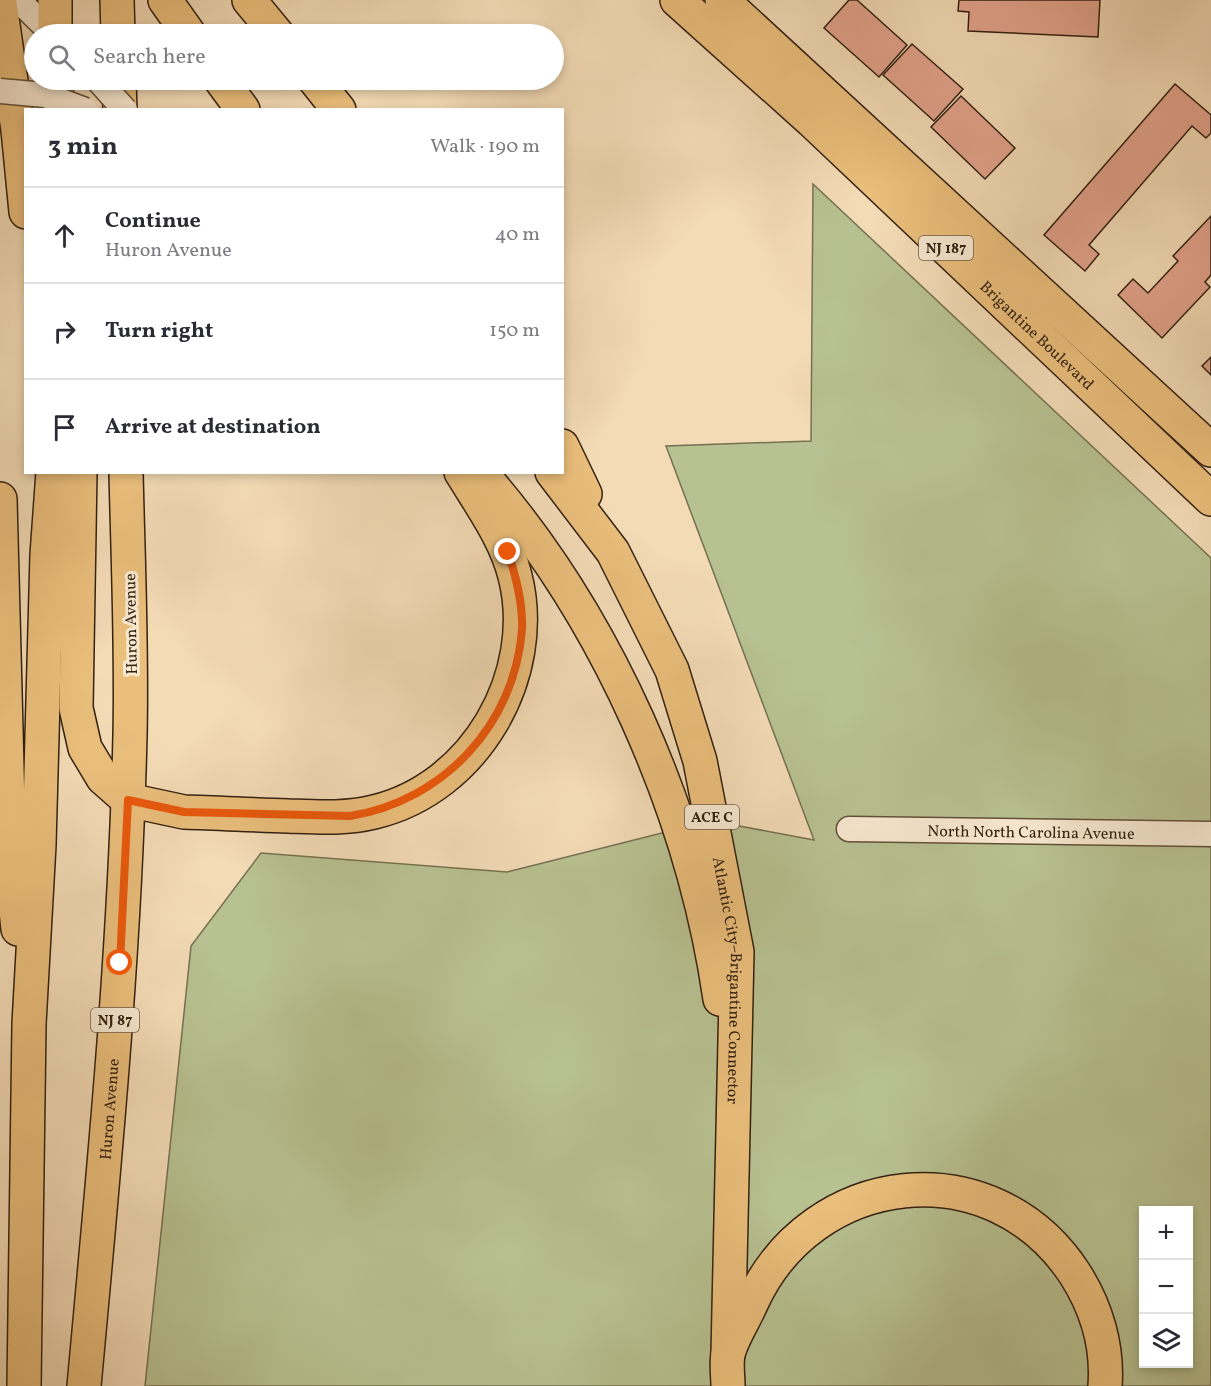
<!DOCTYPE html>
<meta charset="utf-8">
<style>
:root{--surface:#fff;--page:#f7f7f7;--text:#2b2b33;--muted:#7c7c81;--line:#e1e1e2}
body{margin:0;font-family:Vollkorn,serif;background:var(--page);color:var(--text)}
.controls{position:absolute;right:18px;bottom:18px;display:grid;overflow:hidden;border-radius:0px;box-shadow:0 3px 9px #0003}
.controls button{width:54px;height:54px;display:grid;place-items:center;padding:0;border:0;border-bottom:2px solid var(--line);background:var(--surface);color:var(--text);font:30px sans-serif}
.stop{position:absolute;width:18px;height:18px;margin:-14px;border:4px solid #ea580c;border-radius:50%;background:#fff}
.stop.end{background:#ea580c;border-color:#fff;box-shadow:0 2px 6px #0008}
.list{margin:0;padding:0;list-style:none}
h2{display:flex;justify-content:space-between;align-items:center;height:78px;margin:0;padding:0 24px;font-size:26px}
h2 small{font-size:20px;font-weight:400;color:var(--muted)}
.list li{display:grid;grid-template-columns:39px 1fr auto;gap:18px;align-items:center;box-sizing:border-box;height:96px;padding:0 24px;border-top:2px solid var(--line)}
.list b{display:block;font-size:22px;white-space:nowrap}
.list p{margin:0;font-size:20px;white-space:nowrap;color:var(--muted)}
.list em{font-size:20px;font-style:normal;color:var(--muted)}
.icon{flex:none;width:33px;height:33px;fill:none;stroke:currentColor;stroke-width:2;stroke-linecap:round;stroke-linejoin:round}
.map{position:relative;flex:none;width:1211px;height:1386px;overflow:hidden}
.search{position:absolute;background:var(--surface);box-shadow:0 3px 9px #0003;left:24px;top:24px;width:540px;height:66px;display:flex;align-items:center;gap:15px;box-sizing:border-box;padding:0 21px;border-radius:33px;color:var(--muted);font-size:22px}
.panel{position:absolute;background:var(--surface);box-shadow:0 3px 9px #0003;left:24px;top:108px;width:540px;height:366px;border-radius:0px}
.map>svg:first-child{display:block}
</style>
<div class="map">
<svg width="1211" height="1386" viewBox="0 0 1211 1386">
<rect width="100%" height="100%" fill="#f3dbb6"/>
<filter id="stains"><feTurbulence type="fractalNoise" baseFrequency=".00333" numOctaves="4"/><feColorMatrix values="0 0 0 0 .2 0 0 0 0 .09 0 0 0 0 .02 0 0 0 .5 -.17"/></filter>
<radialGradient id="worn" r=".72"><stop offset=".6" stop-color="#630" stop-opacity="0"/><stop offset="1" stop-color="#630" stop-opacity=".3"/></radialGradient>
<path fill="#b8c191" stroke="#767151" stroke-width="1.5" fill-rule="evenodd" d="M813 184 1211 558V1386H145L191 946 261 853 507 872 662 833 734 825 814 840 666 446 811 441ZM1144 1210H1188V1364H1144Z"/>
<g fill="#e2a28b" stroke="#332111" stroke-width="1.5">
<polygon points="849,0 857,0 907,45 879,77 824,28"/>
<polygon points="959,0 1100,0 1098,37 968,31 969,12 958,11"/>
<polygon points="912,44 963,89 934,121 883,75"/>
<polygon points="1175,84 1211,115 1211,133 1206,138 1192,126 1089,245 1099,254 1085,271 1044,235"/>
<polygon points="961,96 1015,148 985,179 931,127"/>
<polygon points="1211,216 1211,275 1205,282 1210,287 1162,338 1118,295 1133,279 1148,293 1178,261 1173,256"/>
<polygon points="1211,357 1211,375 1202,366"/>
</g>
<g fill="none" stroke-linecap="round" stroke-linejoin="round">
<g stroke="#63503a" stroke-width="27">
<g id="minor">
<polyline points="18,0 53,34"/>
<path id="s1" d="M849 829 1211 834"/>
</g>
</g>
<g stroke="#332111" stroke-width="36">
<g id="primary">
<polyline points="55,0 55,34"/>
<polyline points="117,0 118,34"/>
<polyline points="165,0 189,34"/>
<polyline points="249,0 277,34"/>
<path id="s2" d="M677 0 812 121 1211 499"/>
<polyline points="722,0 1211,450"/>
<polyline points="0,4 18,130 26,212"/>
<polyline points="56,80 57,110"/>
<polyline points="119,80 120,110"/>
<polyline points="221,80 243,110"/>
<polyline points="315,80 339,110"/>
<polyline points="562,446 585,494"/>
<path d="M80 472 76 708 85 748 103 778 128 800 184 812C219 813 253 815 288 816 317 817 346 819 374 812 475 788 540 675 515 576 506 539 481 505 461 472"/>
<path d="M480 472C606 615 693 812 720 999"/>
<path id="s3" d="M552 472 613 552 672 670 700 761 737 952 728 1354"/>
<polyline points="0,499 9,845 18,929"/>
<polyline points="24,1386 29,1024 39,845 47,555 53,472"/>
<path id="s4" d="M84 1386C104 1169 125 952 130 735 132 647 128 560 126 472"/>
</g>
</g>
<g stroke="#332111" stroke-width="36">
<path id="trunk" d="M728 1386C728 1376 726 1364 728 1354 732 1338 744 1320 751 1304 811 1169 992 1147 1075 1274 1096 1307 1108 1346 1105 1386"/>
</g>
<use href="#minor" stroke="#f7e8d0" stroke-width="24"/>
<use href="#primary" stroke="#eabe7b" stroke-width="33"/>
<use href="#trunk" stroke="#eabe7b" stroke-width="33"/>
<g stroke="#63503a" stroke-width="27" stroke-linecap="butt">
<g id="minor-bridge">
<polyline points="98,80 125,110"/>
<polyline points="0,91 45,95 85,110"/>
</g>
</g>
<use href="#minor-bridge" stroke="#f7e8d0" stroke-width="24"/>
</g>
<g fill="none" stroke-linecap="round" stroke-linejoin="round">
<path stroke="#ea580c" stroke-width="8" d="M120 963 128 800 184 812 350 816C443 801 515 725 522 629 523 603 516 577 508 552"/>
</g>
<g text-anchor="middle" stroke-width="6" stroke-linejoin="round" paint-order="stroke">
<g fill="#f7e8d0" stroke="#6e5d4a" stroke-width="1.5">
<rect x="919" y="236" width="54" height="24" rx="4.5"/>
<rect x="685" y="805" width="54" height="24" rx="4.5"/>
<rect x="91" y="1008" width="48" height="24" rx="4.5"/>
</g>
<g font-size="15" font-weight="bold" fill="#332111">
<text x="946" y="253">NJ 187</text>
<text x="712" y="822">ACE C</text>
<text x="115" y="1025">NJ 87</text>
</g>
<g font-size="16" fill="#332111" stroke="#f7e8d0">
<text dy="6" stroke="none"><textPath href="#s2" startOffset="492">Brigantine Boulevard</textPath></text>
<text transform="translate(130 624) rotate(-91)" y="6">Huron Avenue</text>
<text dy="6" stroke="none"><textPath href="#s1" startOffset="182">North North Carolina Avenue</textPath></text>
<text dy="6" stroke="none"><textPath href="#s3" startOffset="550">Atlantic City–Brigantine Connector</textPath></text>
<text dy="6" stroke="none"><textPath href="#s4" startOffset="278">Huron Avenue</textPath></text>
</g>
</g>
<rect width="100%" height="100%" filter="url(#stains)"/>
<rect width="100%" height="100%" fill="url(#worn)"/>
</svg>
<div class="controls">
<button>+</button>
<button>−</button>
<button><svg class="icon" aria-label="layers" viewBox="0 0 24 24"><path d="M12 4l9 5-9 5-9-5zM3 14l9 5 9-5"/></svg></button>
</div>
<div class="stop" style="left:120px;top:963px"></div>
<div class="stop end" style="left:508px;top:552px"></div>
<div class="search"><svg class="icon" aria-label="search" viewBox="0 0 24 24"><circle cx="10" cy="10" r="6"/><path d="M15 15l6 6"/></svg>Search here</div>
<section class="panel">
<h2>3 min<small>Walk · 190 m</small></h2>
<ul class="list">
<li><svg class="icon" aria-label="ahead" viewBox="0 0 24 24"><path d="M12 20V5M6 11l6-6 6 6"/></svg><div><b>Continue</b><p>Huron Avenue</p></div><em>40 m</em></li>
<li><svg class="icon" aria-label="right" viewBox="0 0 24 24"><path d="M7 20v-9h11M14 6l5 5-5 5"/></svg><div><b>Turn right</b></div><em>150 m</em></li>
<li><svg class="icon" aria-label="arrive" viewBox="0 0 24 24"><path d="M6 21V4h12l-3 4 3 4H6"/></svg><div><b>Arrive at destination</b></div></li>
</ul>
</section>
</div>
